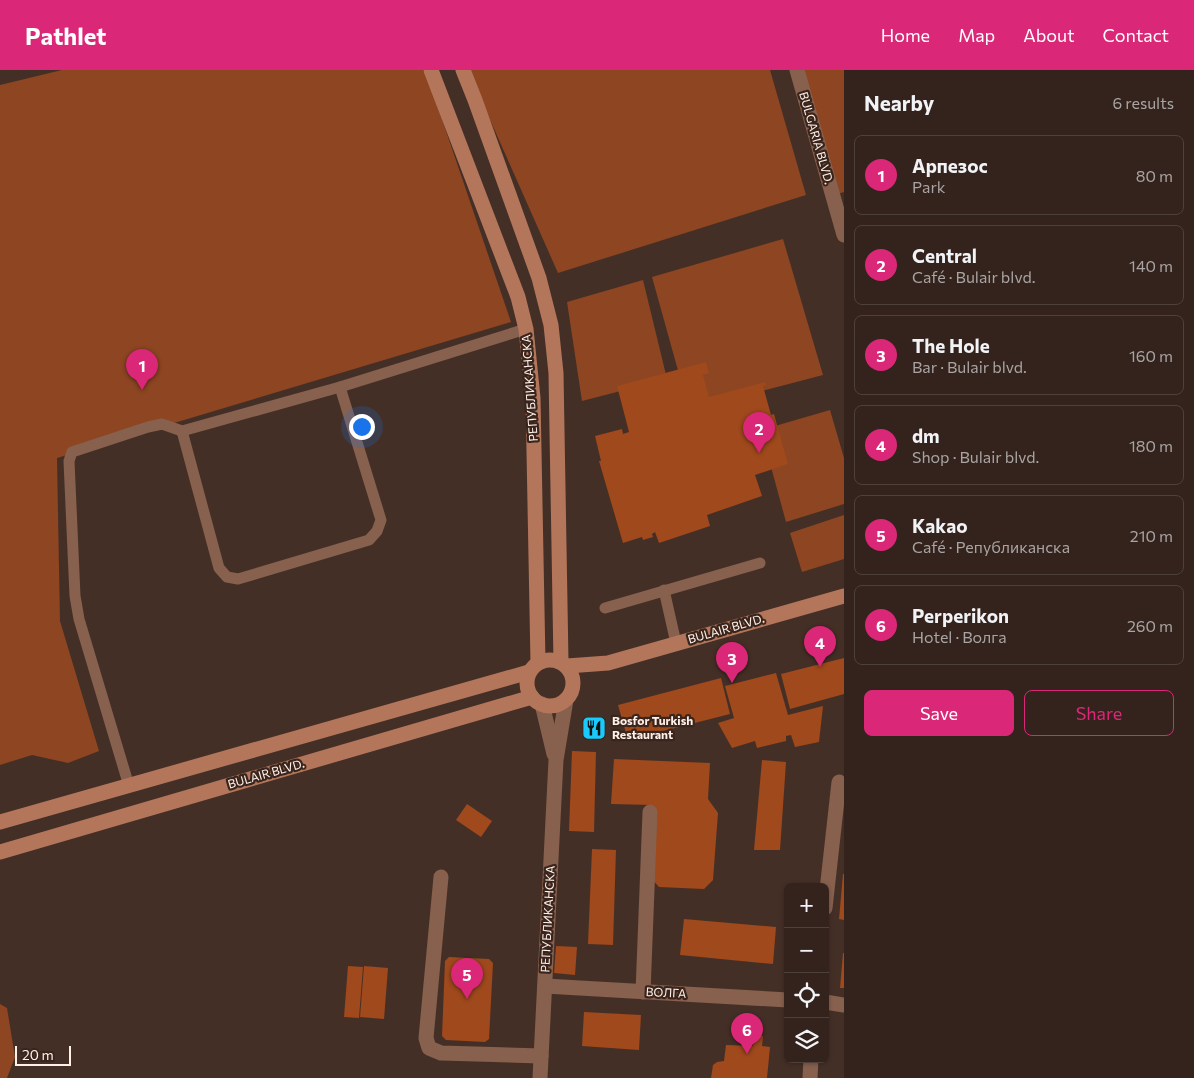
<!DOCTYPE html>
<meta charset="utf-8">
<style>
:root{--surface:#33231c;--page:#3b2b25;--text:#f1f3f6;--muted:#a9a4a3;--line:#4e403b;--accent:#db2777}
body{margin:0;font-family:Commissioner,sans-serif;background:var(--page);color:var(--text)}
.controls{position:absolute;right:15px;bottom:15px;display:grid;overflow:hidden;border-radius:8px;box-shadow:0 1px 4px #0004}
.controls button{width:45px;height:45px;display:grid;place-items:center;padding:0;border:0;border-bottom:1px solid var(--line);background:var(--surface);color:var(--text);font:25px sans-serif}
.scale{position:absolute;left:15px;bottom:12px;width:56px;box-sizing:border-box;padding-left:5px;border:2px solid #fff1ea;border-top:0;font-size:14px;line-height:18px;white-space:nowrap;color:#fff1ea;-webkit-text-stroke:4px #3a251c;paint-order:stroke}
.you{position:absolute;left:361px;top:356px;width:18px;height:18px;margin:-12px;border:4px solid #fff;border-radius:50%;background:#1a73e8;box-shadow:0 0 0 8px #1a73e833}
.badge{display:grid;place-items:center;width:32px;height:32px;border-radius:50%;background:var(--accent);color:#fff;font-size:16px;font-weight:700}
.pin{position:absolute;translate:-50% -41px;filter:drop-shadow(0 1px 2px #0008)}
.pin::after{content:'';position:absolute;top:26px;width:18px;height:15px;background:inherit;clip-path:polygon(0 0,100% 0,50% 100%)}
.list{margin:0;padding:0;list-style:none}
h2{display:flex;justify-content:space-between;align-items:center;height:65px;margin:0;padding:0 20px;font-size:21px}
h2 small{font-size:16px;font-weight:400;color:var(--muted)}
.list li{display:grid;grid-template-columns:32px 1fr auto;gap:15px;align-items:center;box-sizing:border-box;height:80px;margin:0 10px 10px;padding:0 10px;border:1px solid var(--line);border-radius:8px}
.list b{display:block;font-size:19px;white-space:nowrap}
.list p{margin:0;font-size:16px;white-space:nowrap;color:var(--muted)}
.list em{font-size:16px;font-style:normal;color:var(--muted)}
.actions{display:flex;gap:10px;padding:15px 20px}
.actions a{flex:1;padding:11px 0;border:1px solid var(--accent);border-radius:8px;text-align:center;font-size:18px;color:var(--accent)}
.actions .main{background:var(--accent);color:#fff}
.icon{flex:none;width:28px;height:28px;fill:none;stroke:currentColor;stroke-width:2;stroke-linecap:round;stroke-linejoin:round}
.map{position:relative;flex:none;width:844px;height:1008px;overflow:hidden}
header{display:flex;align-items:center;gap:30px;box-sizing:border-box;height:70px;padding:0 25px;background:var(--accent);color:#fff}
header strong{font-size:24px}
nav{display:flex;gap:28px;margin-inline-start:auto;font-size:18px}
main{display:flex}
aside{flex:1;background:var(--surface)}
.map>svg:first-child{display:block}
</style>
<header>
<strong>Pathlet</strong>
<nav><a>Home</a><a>Map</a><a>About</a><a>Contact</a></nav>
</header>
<main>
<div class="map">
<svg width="844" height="1008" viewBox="0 0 844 1008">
<rect width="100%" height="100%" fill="#442f26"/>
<g fill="#8d4522">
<polygon points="62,0 423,0 429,11 511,252 57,388 60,551 99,681 68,693 32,685 0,695 0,15"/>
<polygon points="468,0 770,0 806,125 558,203"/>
<polygon points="802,0 844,0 844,122 834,125"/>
<polygon points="783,169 823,305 689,340 652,207"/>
<polygon points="643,210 667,309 582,331 567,232"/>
<polygon points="830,340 844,388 844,434 786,452 761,360"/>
<polygon points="844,445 844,489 802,502 790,463"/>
<polygon points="0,934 7,938 15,987 7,1008 0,1008"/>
</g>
<g fill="#9f491c">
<polygon points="706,292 709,303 703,305 709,327 765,312 766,315 763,316 771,345 774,344 788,394 755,405 762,426 707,445 710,456 659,473 655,462 652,464 653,467 643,470 642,467 623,473 599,391 601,391 595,366 622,359 623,364 629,362 617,316"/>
<polygon points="844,588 844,624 790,639 781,604"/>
<polygon points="776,603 788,645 823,636 819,672 795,677 791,665 786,666 786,671 757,678 755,671 732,678 718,653 734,648 725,616"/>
<polygon points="721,608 730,644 628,670 618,635"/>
<polygon points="572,681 596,682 594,762 569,761"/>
<polygon points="614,689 710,693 708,729 718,743 713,810 704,819 659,817 651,808 652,735 611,734"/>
<polygon points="762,690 786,692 780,780 754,780"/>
<polygon points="467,734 492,751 481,767 456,750"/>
<polygon points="592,779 616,780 613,875 588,874"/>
<polygon points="843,804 844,804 844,850 839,849"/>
<polygon points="684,849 776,857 773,894 680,885"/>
<polygon points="556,876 577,877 575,905 554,903"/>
<polygon points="843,883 844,883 844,918 840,918"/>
<polygon points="449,887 489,889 493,893 489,969 485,972 446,970 442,966 445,891"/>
<polygon points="348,896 363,897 359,948 344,947"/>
<polygon points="364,896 388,898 384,949 360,947"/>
<polygon points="584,942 641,945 639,980 582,976"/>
<polygon points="754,965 763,966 762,976 770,977 767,1008 711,1008 713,995 717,992 724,991 726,975 753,976"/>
</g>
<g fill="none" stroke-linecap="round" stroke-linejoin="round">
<g stroke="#87604e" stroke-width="11">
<polyline points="182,361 219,498 227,507 238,509 369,470 377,461 381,450 340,317"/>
<polyline points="664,520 676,573"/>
<polyline points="605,538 760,493"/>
<polyline points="129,716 79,549 75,526 69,391 72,382 148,357 162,354 182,361 340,317 526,259"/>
</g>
<g stroke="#87604e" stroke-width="15">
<polyline points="797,0 844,165"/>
<polyline points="542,634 554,684"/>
<polyline points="441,807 426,968 429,978 441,983 541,986"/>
<polyline points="825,838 839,712"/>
<polyline points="545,916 788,930"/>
<polyline points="643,922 650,742"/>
<polyline points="825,932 844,935"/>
<polyline points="540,1008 556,690 566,630"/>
<polyline points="810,1008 811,989"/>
</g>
<g stroke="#b4765b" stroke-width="15">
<polyline points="431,0 518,227 526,259 533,328 538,593"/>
<polyline points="463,0 475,30 539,208 551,255 556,303 561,592"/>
<circle cx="550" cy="613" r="23"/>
<polyline points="567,596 608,593 844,526"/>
<polyline points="0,752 529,602"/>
<polyline points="0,782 532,627"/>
</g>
</g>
<defs>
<g id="restaurant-square" transform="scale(1.25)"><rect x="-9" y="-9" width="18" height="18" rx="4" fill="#19cafc" stroke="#3a251c"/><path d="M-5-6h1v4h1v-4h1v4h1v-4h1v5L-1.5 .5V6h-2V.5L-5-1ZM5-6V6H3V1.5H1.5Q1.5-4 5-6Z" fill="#111"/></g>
</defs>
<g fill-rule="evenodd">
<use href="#restaurant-square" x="594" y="658"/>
</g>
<g text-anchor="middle" stroke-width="4.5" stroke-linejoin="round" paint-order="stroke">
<g font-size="12" fill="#fff1ea" stroke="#3a251c">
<text transform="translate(816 68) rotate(74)" y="4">BULGARIA BLVD.</text>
<text transform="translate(530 318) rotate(-94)" y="4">РЕПУБЛИКАНСКА</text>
<text transform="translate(726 559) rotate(-16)" y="4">BULAIR BLVD.</text>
<text transform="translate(266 704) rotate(-16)" y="4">BULAIR BLVD.</text>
<text transform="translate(548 849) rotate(-87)" y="4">РЕПУБЛИКАНСКА</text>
<text transform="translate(666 923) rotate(3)" y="4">ВОЛГА</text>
</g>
<g font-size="12" font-weight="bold" fill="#fff1ea" stroke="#3a251c" text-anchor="start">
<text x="612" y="655">Bosfor Turkish<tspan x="612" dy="14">Restaurant</tspan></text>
</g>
</g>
</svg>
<div class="controls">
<button>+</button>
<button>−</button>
<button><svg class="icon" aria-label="locate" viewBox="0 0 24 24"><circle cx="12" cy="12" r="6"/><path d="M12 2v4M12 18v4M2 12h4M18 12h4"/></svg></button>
<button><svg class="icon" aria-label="layers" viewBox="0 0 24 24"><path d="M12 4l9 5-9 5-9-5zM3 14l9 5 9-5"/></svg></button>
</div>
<div class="scale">20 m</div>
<div class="you"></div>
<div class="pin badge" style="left:142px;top:320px">1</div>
<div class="pin badge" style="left:759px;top:383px">2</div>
<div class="pin badge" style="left:732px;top:613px">3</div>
<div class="pin badge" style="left:820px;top:597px">4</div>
<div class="pin badge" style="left:467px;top:929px">5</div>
<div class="pin badge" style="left:747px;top:984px">6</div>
</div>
<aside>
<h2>Nearby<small>6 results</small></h2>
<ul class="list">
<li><span class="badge">1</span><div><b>Арпезос</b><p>Park</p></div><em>80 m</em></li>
<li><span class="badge">2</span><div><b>Central</b><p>Café · Bulair blvd.</p></div><em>140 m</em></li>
<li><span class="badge">3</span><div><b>The Hole</b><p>Bar · Bulair blvd.</p></div><em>160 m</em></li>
<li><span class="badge">4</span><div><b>dm</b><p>Shop · Bulair blvd.</p></div><em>180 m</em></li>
<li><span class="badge">5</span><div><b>Kakao</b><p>Café · Републиканска</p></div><em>210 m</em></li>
<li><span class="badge">6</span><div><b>Perperikon</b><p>Hotel · Волга</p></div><em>260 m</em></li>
</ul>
<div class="actions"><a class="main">Save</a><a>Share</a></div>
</aside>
</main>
